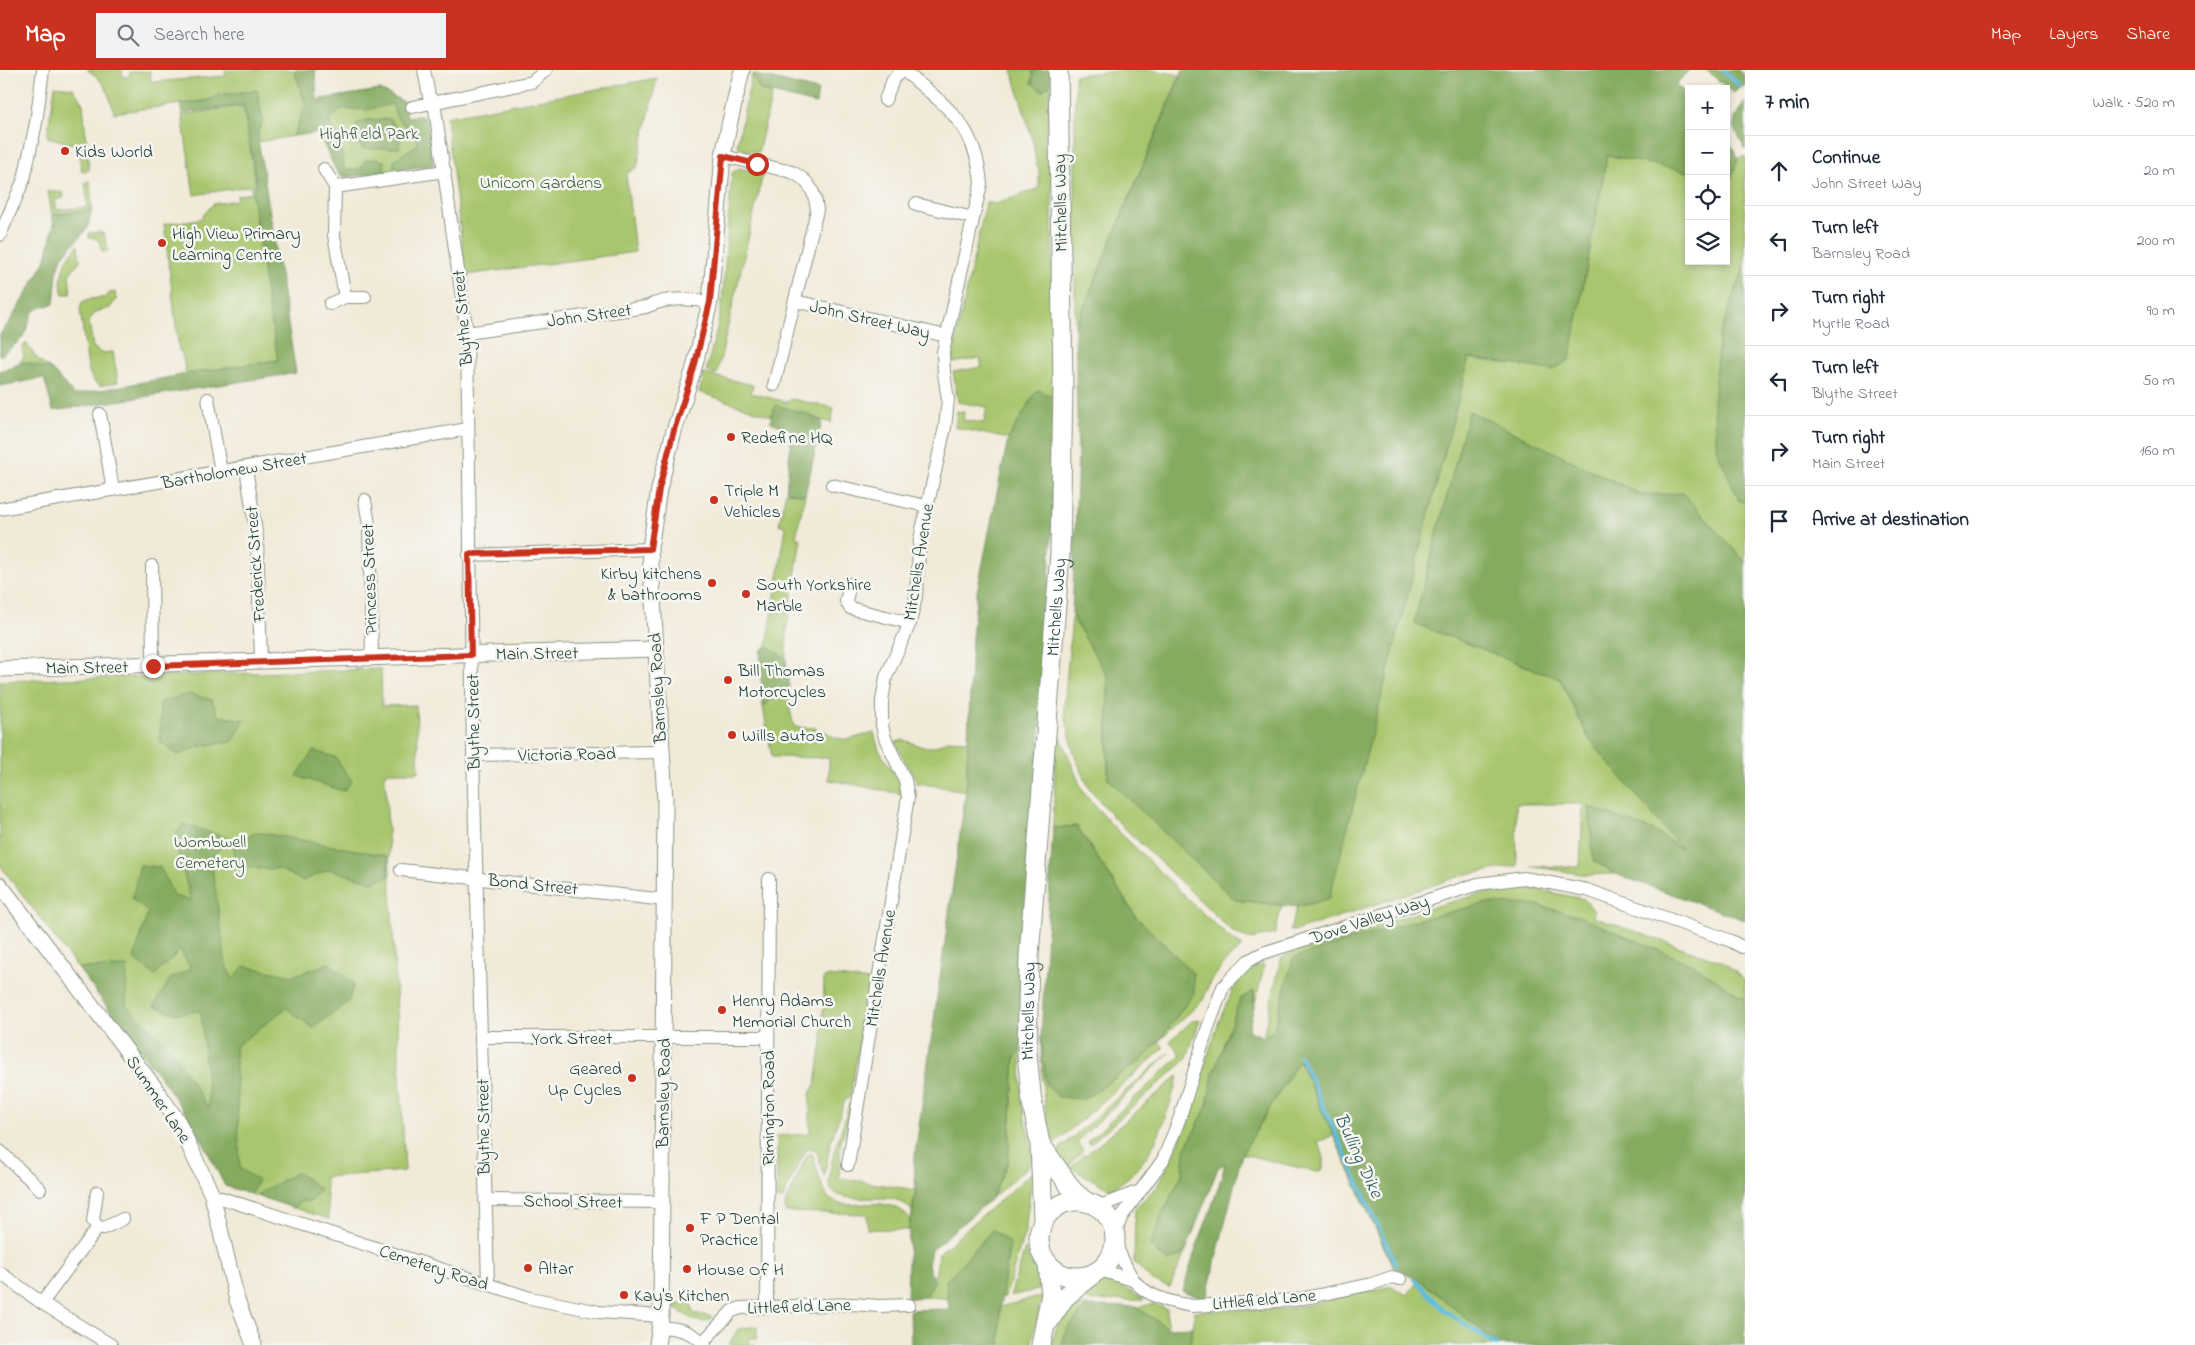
<!DOCTYPE html>
<meta charset="utf-8">
<style>
:root{--surface:#fff;--page:#f2f2f3;--text:#1f2937;--muted:#747a83;--line:#e0e1e3;--accent:#c8321e}
body{margin:0;font-family:"Indie Flower",sans-serif;background:var(--page);color:var(--text)}
.controls{position:absolute;right:15px;top:15px;display:grid;overflow:hidden;border-radius:0px;box-shadow:0 2px 8px #0003}
.controls button{width:45px;height:45px;display:grid;place-items:center;padding:0;border:0;border-bottom:1px solid var(--line);background:var(--surface);color:var(--text);font:25px sans-serif}
.stop{position:absolute;width:15px;height:15px;margin:-11px;border:4px solid #c8321e;border-radius:50%;background:#fff}
.stop.end{background:#c8321e;border-color:#fff;box-shadow:0 1px 5px #0008}
.list{margin:0;padding:0;list-style:none}
h2{display:flex;justify-content:space-between;align-items:center;height:65px;margin:0;padding:0 20px;font-size:21px}
h2 small{font-size:16px;font-weight:400;color:var(--muted)}
.list li{display:grid;grid-template-columns:32px 1fr auto;gap:15px;align-items:center;box-sizing:border-box;height:70px;padding:0 20px;border-top:1px solid var(--line)}
.list b{display:block;font-size:19px;white-space:nowrap}
.list p{margin:0;font-size:16px;white-space:nowrap;color:var(--muted)}
.list em{font-size:16px;font-style:normal;color:var(--muted)}
.icon{flex:none;width:28px;height:28px;fill:none;stroke:currentColor;stroke-width:2;stroke-linecap:round;stroke-linejoin:round}
.map{position:relative;flex:none;width:1745px;height:1275px;overflow:hidden}
header{display:flex;align-items:center;gap:30px;box-sizing:border-box;height:70px;padding:0 25px;background:var(--accent);color:#fff}
header strong{font-size:24px}
nav{display:flex;gap:28px;margin-inline-start:auto;font-size:18px}
.search{width:350px;height:45px;background:var(--page);display:flex;align-items:center;gap:12px;box-sizing:border-box;padding:0 18px;border-radius:0px;color:var(--muted);font-size:19px}
main{display:flex}
aside{flex:1;background:var(--surface)}
.map>svg:first-child{display:block}
</style>
<header>
<strong>Map</strong>
<div class="search"><svg class="icon" aria-label="search" viewBox="0 0 24 24"><circle cx="10" cy="10" r="6"/><path d="M15 15l6 6"/></svg>Search here</div>
<nav><a>Map</a><a>Layers</a><a>Share</a></nav>
</header>
<main>
<div class="map">
<svg width="1745" height="1275" viewBox="0 0 1745 1275">
<rect width="100%" height="100%" fill="#f6f6f2"/>
<filter id="ink" filterUnits="userSpaceOnUse"><feTurbulence type="fractalNoise" baseFrequency=".02" numOctaves="2"/><feDisplacementMap in="SourceGraphic" scale="10" xChannelSelector="R" yChannelSelector="G"/><feConvolveMatrix kernelMatrix="1 2 1 2 8 2 1 2 1" color-interpolation-filters="sRGB"/></filter>
<filter id="wash" filterUnits="userSpaceOnUse"><feTurbulence type="fractalNoise" baseFrequency=".0096" numOctaves="4" result="noise"/><feDisplacementMap in="SourceGraphic" scale="20" xChannelSelector="R" yChannelSelector="G"/><feGaussianBlur stdDeviation="1.12" result="paint"/><feColorMatrix in="noise" values="0 0 0 0 0 0 0 0 0 0 0 0 0 0 0 0 0 1.4 0 .05"/><feComposite in="paint" operator="in"/></filter>
<g filter="url(#wash)">
<rect width="100%" height="100%" fill="#f2ead8"/>
<g fill="#a8c66d" stroke="#648250">
<path d="M87 0H122L123 7 130 6V2L150 1 151 12 226 6 225 0H294L306 35 293 66 258 72 257 20 218 25 210 30 114 43C110 25 104 9 87 0Z"/>
<polygon points="1012,0 1033,0 1032,13 1042,21 1051,14 1054,327 1037,320 1008,369 955,357 957,341 964,342 963,350 984,353 987,337 958,332 953,302 982,297 980,288 953,293 953,282 986,132 996,134 1039,118 1039,99 1036,93 1033,72"/>
<polygon points="1129,0 1153,0 1180,5 1075,258 1075,5"/>
<polygon points="752,4 760,20 772,24 758,83 740,79 737,75"/>
<polygon points="657,8 637,97 626,104 635,182 466,205 446,47"/>
<polygon points="55,16 73,18 83,34 89,100 82,101 77,75 47,67"/>
<polygon points="380,20 404,32 407,47 421,45 427,52 433,95 345,107 337,102 316,30"/>
<polygon points="243,36 256,115 194,125 182,45"/>
<polygon points="1607,85 1689,102 1689,191 1726,191 1726,109 1730,110 1738,89 1745,86 1745,195 1735,221 1738,430 1745,433 1745,492 1683,424 1642,425 1469,341 1414,553 1560,609 1589,669 1683,780 1652,760 1593,790 1615,804 1587,805 1531,796 1580,797 1583,734 1516,734 1517,796 1467,804 1295,861 1290,860 1297,837 1329,828 1469,288 1553,300 1570,289"/>
<polygon points="739,98 763,104 717,304 706,301 717,258 722,233 732,103"/>
<polygon points="90,111 92,140 52,145 48,121 63,123 64,128 55,130 57,140 88,137 85,112"/>
<path d="M252 123C261 179 268 234 278 290L186 304 182 283 179 281 164 154 200 149 213 134 237 130V125Z"/>
<polygon points="98,162 104,164 108,181 102,182 100,173 96,168 89,168 89,163"/>
<path d="M78 175 80 191 69 204 71 224H63C57 205 66 189 78 175Z"/>
<polygon points="115,222 116,230 110,238 95,242 89,252 93,277 101,283 113,282 118,312 100,316 93,311 88,299 80,239 82,232 89,229 107,227 109,223"/>
<polygon points="26,273 38,290 52,300 24,292 19,294 24,286 22,278"/>
<polygon points="705,304 753,315 751,323 786,332 792,329 834,338 831,353 776,336 771,346 699,322"/>
<polygon points="786,422 805,425 796,467 801,469 787,556 786,588 767,576 786,457 779,454"/>
<polygon points="1072,546 1108,607 1108,709 1235,830 1282,835 1275,864 1251,869 1234,863 1114,748 1089,718 1074,684 1064,639"/>
<polygon points="381,599 382,636 416,635 419,702 385,702 405,1101 325,1107 329,1149 225,1116 199,1064 167,1016 0,795 0,611"/>
<path d="M789 615V635L794 657 816 658 815 663H821L824 660C842 676 853 667 874 663L879 680 901 714 902 724 829 710V688L772 687 763 637Z"/>
<path d="M1057 658 1083 722 1110 753 1194 835 1230 868 1243 876 1228 889 1210 912 1203 930 1159 971 1164 978 1053 1075C1043 1039 1041 1004 1041 967L1046 1015 1142 990 1159 971 1194 922 1193 903 1137 848 1077 756 1053 758Z"/>
<path d="M904 670 923 677H934L948 670 968 671 966 721 917 713C911 699 901 687 896 672Z"/>
<polygon points="1528,818 1584,829 1594,841 1593,847 1724,892 1745,910 1745,929 1736,924 1293,888 1274,960 1263,967 1281,889 1286,885 1443,834 1496,820"/>
<polygon points="1262,894 1264,897 1254,937 1254,921 1240,929 1213,1004 1207,1036 1186,1078 1182,1105 1162,1144 1151,1175 1168,1192 1185,1183 1170,1217 1152,1211 1134,1192 1135,1138 1158,1116 1179,1073 1219,951 1234,917 1246,903"/>
<polygon points="829,906 870,911 850,1027 845,1030 831,1071 824,1106 817,1082 812,1078 805,1081 782,1130 777,1129 777,1066 810,1064 810,1024 816,1013 822,972 824,908"/>
<polygon points="1198,949 1200,950 1186,990 1090,1074 1087,1072 1181,985 1170,971 1192,951"/>
<polygon points="1021,980 1022,1034 1034,1091 992,1128 1008,1092 1015,987"/>
<polygon points="1169,983 1077,1072 1083,1080 1068,1097 1064,1093 1057,1081"/>
<polygon points="1299,990 1334,1065 1318,1072 1323,1084 1323,1099 1317,1102 1242,1084"/>
<path d="M1179 1005C1165 1048 1154 1098 1110 1119L1071 1098 1084 1084 1086 1085Z"/>
<path d="M849 1034 852 1035 849 1052 841 1069 839 1108 916 1120 912 1141C907 1135 901 1131 893 1129 877 1125 829 1136 829 1112 830 1084 843 1060 849 1034Z"/>
<path d="M810 1083 813 1085C816 1095 822 1123 830 1129 850 1145 884 1119 910 1149L909 1160 867 1159V1144L786 1142 785 1135 807 1085Z"/>
<polygon points="1035,1100 1037,1112 1031,1113 1025,1162 1005,1227 1001,1227 1010,1173 946,1211 948,1229 926,1226 934,1212 939,1183"/>
<polygon points="1025,1179 1031,1194 1037,1202 1041,1219 1010,1226"/>
<polygon points="1420,1210 1499,1275 1191,1275 1195,1241 1288,1239 1392,1216 1406,1225"/>
<polygon points="1100,1213 1116,1213 1144,1230 1088,1231 1078,1228"/>
<polygon points="1042,1226 1031,1275 1000,1275 1000,1237"/>
<path d="M691 1233 693 1243 713 1247C702 1259 686 1245 676 1239L675 1234Z"/>
<path d="M1072 1234 1087 1236 1066 1260 1062 1275H1051C1054 1262 1061 1242 1072 1234Z"/>
<polygon points="1154,1234 1167,1239 1167,1258 1137,1237"/>
<polygon points="757,1256 757,1268 750,1268 749,1274 755,1275 729,1274 738,1259"/>
</g>
<g fill="#86ab60" stroke="#52744a">
<path d="M294 0H315L317 30 380 20 404 32 407 47 421 45 427 52 433 95 394 100V90L418 74 412 57C398 54 396 47 392 34L366 40 341 39 329 51 338 66 345 100 361 99 365 90 377 89 384 91 385 102 345 107 337 102 318 63 293 66 306 35Z"/>
<polygon points="1033,0 1051,0 1051,14 1042,21 1032,13"/>
<polygon points="1183,0 1689,0 1676,14 1689,27 1689,102 1607,85 1570,289 1553,300 1469,288 1329,829 1297,837 1235,830 1108,709 1108,607 1072,546 1078,384 1075,258"/>
<polygon points="1706,0 1738,0 1745,6 1745,15 1733,23"/>
<polygon points="752,4 818,20 816,34 760,20"/>
<polygon points="257,20 263,51 257,63 296,303 53,341 44,308 0,316 0,301 24,292 52,300 74,325 186,304 278,290 265,218 262,185 251,118 257,116 244,35 182,43 180,34 209,30 218,25"/>
<path d="M1745 32V79C1734 56 1728 54 1745 32Z"/>
<polygon points="390,49 401,64 399,78 363,79 356,69 356,54 367,50"/>
<polygon points="1726,65 1738,89 1730,110 1726,109"/>
<path d="M92 140 87 159 62 187 57 203 54 234C24 241 35 243 24 265 20 273 7 280 0 286V264L10 251 45 192 54 154 52 145Z"/>
<polygon points="1745,195 1745,433 1739,430 1717,381 1713,332 1719,267"/>
<polygon points="1037,320 1054,327 1056,392 1021,980 1015,988 1008,1092 992,1128 931,1180 928,1195 934,1212 926,1226 907,1229 909,1160 916,1120 914,1092 966,721 972,568 977,522 1008,369"/>
<polygon points="776,335 804,343 822,351 805,425 786,421 792,360 771,352 771,346"/>
<polygon points="1469,341 1642,425 1683,423 1745,492 1745,850 1615,804 1593,790 1589,737 1652,760 1682,779 1589,669 1560,609 1414,553"/>
<polygon points="767,576 786,588 789,615 763,637 760,594 761,580"/>
<polygon points="189,624 212,630 218,646 245,650 232,672 200,676 178,685 160,672 160,632"/>
<polygon points="313,681 335,687 352,711 343,721 297,706"/>
<polygon points="183,754 227,768 211,789 226,896 233,909 244,896 293,906 329,893 354,914 348,932 313,958 286,938 235,977 240,1099 258,1110 251,1124 225,1116 199,1064 167,1016 78,898 127,897 126,935 170,978 209,1039 201,941 176,944 154,936 171,908 191,899 180,880 155,905 134,889 148,842 132,829 140,795 160,797 174,826 191,831 174,767"/>
<polygon points="1076,756 1137,848 1193,903 1194,923 1159,971 1142,990 1084,1029 1058,1027 1046,1015 1041,967 1053,758"/>
<polygon points="257,762 388,786 389,806 372,812 329,799 303,811 279,799 232,798 235,772"/>
<path d="M1487 833 1537 835 1581 847 1694 895 1745 929V1275H1499L1420 1210 1393 1197 1299 990 1242 1084 1206 1229 1183 1222C1193 1177 1215 1137 1225 1093L1218 1098 1185 1183 1168 1192 1150 1176 1162 1144 1182 1105 1186 1078 1207 1036 1213 1004 1240 929 1254 921V937L1248 960 1263 967 1274 960 1293 888 1409 852Z"/>
<polygon points="297,1102 320,1119 310,1132 301,1131 293,1138 256,1125"/>
<polygon points="992,1160 1010,1173 1000,1237 1000,1275 911,1275 910,1240 949,1239 946,1211"/>
<polygon points="1087,1236 1137,1237 1167,1258 1193,1257 1191,1275 1062,1275 1066,1260"/>
</g>
<g fill="none" stroke-linecap="round" stroke-linejoin="round">
<g stroke="#60bcde" stroke-width="4">
<polyline points="1723,0 1739,15"/>
<polyline points="1300,986 1396,1195"/>
<polyline points="1414,1209 1444,1240 1496,1275"/>
</g>
</g>
</g>
<g filter="url(#ink)">
<g fill="none" stroke-linecap="round" stroke-linejoin="round">
<g stroke="#889486" stroke-width="14">
<g id="minor">
<polyline points="424,0 429,26 434,32 467,263 473,685 488,1214"/>
<polyline points="885,30 893,10 901,0"/>
<polyline points="412,37 532,12 546,0"/>
<path d="M723 86 792 102C809 110 815 122 817 140L774 315"/>
<polyline points="324,99 335,117"/>
<polyline points="916,134 973,148"/>
<polyline points="0,165 24,109 36,53 43,0"/>
<polyline points="365,227 345,227 334,165 335,117 445,101"/>
<polyline points="795,231 946,266"/>
<polyline points="330,234 345,227"/>
<path d="M467 263 646 237C666 227 689 228 710 232"/>
<polyline points="208,329 221,402"/>
<polyline points="100,344 113,420"/>
<polyline points="246,398 257,468 261,591"/>
<polyline points="832,415 926,436"/>
<polyline points="365,430 369,455 372,588"/>
<polyline points="0,439 468,359"/>
<polyline points="469,485 650,479"/>
<polyline points="152,496 153,596"/>
<polyline points="850,514 846,531 850,538 910,553"/>
<polyline points="473,685 661,682"/>
<polyline points="401,800 665,830"/>
<polyline points="481,967 768,967"/>
<polyline points="0,1081 40,1119"/>
<path d="M848 1095 908 727 905 710 885 668 882 655V631L886 607 910 553 916 526 920 469 945 357 948 330 944 303 943 282 981 114C976 54 946 36 903 0"/>
<polyline points="97,1122 93,1151 98,1157"/>
<polyline points="212,1125 530,1228 599,1242 661,1246"/>
<polyline points="485,1130 661,1132"/>
<polyline points="1097,1137 1137,1122"/>
<polyline points="1115,1163 1122,1146 1163,1090 1179,1050 1207,960 1223,917 1248,891 1263,883 1478,814 1524,808 1587,820 1731,871 1742,877"/>
<path d="M1115 1174C1121 1185 1126 1199 1133 1209 1145 1227 1173 1233 1193 1236L1295 1230 1372 1214 1392 1207 1400 1209"/>
<polyline points="1100,1200 1133,1210"/>
<polyline points="0,1203 42,1233 111,1275"/>
<polyline points="42,1233 98,1157 104,1158 123,1149"/>
<polyline points="767,1236 769,809"/>
<path d="M659 1257C678 1258 692 1261 705 1275"/>
<polyline points="703,1272 732,1241 741,1238 853,1234 879,1236 909,1235"/>
</g>
</g>
<g stroke="#889486" stroke-width="17">
<g id="tertiary">
<polyline points="0,599 655,579"/>
<polyline points="0,815 155,1018 178,1052 212,1125 237,1230 254,1275"/>
<polyline points="657,1275 661,1246 665,730 650,479 659,419 674,361 694,298 710,232 723,86 730,51 742,0"/>
</g>
</g>
<g stroke="#889486" stroke-width="21">
<g id="primary">
<polyline points="1041,1075 1073,1121 1086,1132"/>
<circle cx="1077" cy="1169" r="38"/>
<path id="s1" d="M1043 1150 1040 1073 1032 1033 1027 984 1029 886 1060 483 1063 316 1058 0"/>
<polyline points="1049,1251 1065,1227 1091,1206"/>
<polyline points="1041,1275 1051,1224 1048,1195"/>
</g>
</g>
<use href="#minor" stroke="#fff" stroke-width="12"/>
<use href="#tertiary" stroke="#fff" stroke-width="15"/>
<use href="#primary" stroke="#fff" stroke-width="19"/>
</g>
</g>
<g fill="none" stroke-linecap="round" stroke-linejoin="round" filter="url(#ink)">
<polyline stroke="#c8321e" stroke-width="6" points="153,596 471,585 469,484 650,479 659,419 674,360 694,298 710,232 723,86 757,94"/>
</g>
<g fill="#c8321e" stroke="#f6f6f2" stroke-width="2">
<circle cx="65" cy="81" r="5"/>
<circle cx="162" cy="173" r="5"/>
<circle cx="731" cy="367" r="5"/>
<circle cx="714" cy="430" r="5"/>
<circle cx="712" cy="513" r="5"/>
<circle cx="746" cy="524" r="5"/>
<circle cx="728" cy="610" r="5"/>
<circle cx="732" cy="665" r="5"/>
<circle cx="722" cy="940" r="5"/>
<circle cx="632" cy="1008" r="5"/>
<circle cx="690" cy="1158" r="5"/>
<circle cx="528" cy="1198" r="5"/>
<circle cx="687" cy="1199" r="5"/>
<circle cx="624" cy="1225" r="5"/>
</g>
<g text-anchor="middle" stroke-width="5" stroke-linejoin="round" paint-order="stroke">
<g font-size="18" fill="#415f42" stroke="#f6f6f2">
<text x="369" y="69">Highfield Park</text>
<text x="541" y="118">Unicorn Gardens</text>
<text x="210" y="777">Wombwell<tspan x="210" dy="21">Cemetery</tspan></text>
</g>
<g font-size="18" fill="#1f3d34" stroke="#f6f6f2" text-anchor="start">
<text x="75" y="87">Kids World</text>
<text x="172" y="169">High View Primary<tspan x="172" dy="21">Learning Centre</tspan></text>
<text x="741" y="373">Redefine HQ</text>
<text x="724" y="426">Triple M<tspan x="724" dy="21">Vehicles</tspan></text>
<text x="702" y="509" text-anchor="end">Kirby kitchens<tspan x="702" dy="21">&amp; bathrooms</tspan></text>
<text x="756" y="520">South Yorkshire<tspan x="756" dy="21">Marble</tspan></text>
<text x="738" y="606">Bill Thomas<tspan x="738" dy="21">Motorcycles</tspan></text>
<text x="742" y="671">Wills autos</text>
<text x="732" y="936">Henry Adams<tspan x="732" dy="21">Memorial Church</tspan></text>
<text x="622" y="1004" text-anchor="end">Geared<tspan x="622" dy="21">Up Cycles</tspan></text>
<text x="700" y="1154">F P Dental<tspan x="700" dy="21">Practice</tspan></text>
<text x="538" y="1204">Altar</text>
<text x="697" y="1205">House Of H</text>
<text x="634" y="1231">Kay's Kitchen</text>
</g>
<g font-size="18" fill="#1f3d34" stroke="#f6f6f2">
<text transform="translate(1060 133) rotate(-91)" y="6">Mitchells Way</text>
<text transform="translate(589 245) rotate(-8)" y="6">John Street</text>
<text transform="translate(462 248) rotate(-95)" y="6">Blythe Street</text>
<text transform="translate(870 249) rotate(13)" y="6">John Street Way</text>
<text transform="translate(234 400) rotate(-10)" y="6">Bartholomew Street</text>
<text transform="translate(918 492) rotate(-81)" y="6">Mitchells Avenue</text>
<text transform="translate(255 494) rotate(-94)" y="6">Frederick Street</text>
<text transform="translate(369 509) rotate(-92)" y="6">Princess Street</text>
<text dy="6" stroke="none"><textPath href="#s1" startOffset="615">Mitchells Way</textPath></text>
<text transform="translate(537 583) rotate(-1)" y="6">Main Street</text>
<text transform="translate(87 597) rotate(-1)" y="6">Main Street</text>
<text transform="translate(657 618) rotate(-93)" y="6">Barnsley Road</text>
<text transform="translate(473 652) rotate(-91)" y="6">Blythe Street</text>
<text transform="translate(567 684) rotate(-1)" y="6">Victoria Road</text>
<text transform="translate(533 814) rotate(6)" y="6">Bond Street</text>
<text transform="translate(1369 849) rotate(-18)" y="6">Dove Valley Way</text>
<text transform="translate(880 898) rotate(-81)" y="6">Mitchells Avenue</text>
<text dy="6" stroke="none"><textPath href="#s1" startOffset="210">Mitchells Way</textPath></text>
<text x="572" y="974">York Street</text>
<text transform="translate(663 1023) rotate(-89)" y="6">Barnsley Road</text>
<text transform="translate(159 1029) rotate(56)" y="6">Summer Lane</text>
<text transform="translate(768 1038) rotate(-90)" y="6">Rimington Road</text>
<text transform="translate(483 1057) rotate(-91)" y="6">Blythe Street</text>
<text transform="translate(573 1131) rotate(1)" y="6">School Street</text>
<text transform="translate(434 1197) rotate(18)" y="6">Cemetery Road</text>
<text transform="translate(1264 1229) rotate(-5)" y="6">Littlefield Lane</text>
<text transform="translate(799 1236) rotate(-2)" y="6">Littlefield Lane</text>
</g>
<g font-size="19" font-style="italic" fill="#2f5d5e" stroke="#f6f6f2">
<text transform="translate(1360 1085) rotate(65)" y="7">Bulling Dike</text>
</g>
</g>
</svg>
<div class="controls">
<button>+</button>
<button>−</button>
<button><svg class="icon" aria-label="locate" viewBox="0 0 24 24"><circle cx="12" cy="12" r="6"/><path d="M12 2v4M12 18v4M2 12h4M18 12h4"/></svg></button>
<button><svg class="icon" aria-label="layers" viewBox="0 0 24 24"><path d="M12 4l9 5-9 5-9-5zM3 14l9 5 9-5"/></svg></button>
</div>
<div class="stop" style="left:757px;top:94px"></div>
<div class="stop end" style="left:153px;top:596px"></div>
</div>
<aside>
<h2>7 min<small>Walk · 520 m</small></h2>
<ul class="list">
<li><svg class="icon" aria-label="ahead" viewBox="0 0 24 24"><path d="M12 20V5M6 11l6-6 6 6"/></svg><div><b>Continue</b><p>John Street Way</p></div><em>20 m</em></li>
<li><svg class="icon" aria-label="left" viewBox="0 0 24 24"><path d="M17 20v-9H6M10 6l-5 5 5 5"/></svg><div><b>Turn left</b><p>Barnsley Road</p></div><em>200 m</em></li>
<li><svg class="icon" aria-label="right" viewBox="0 0 24 24"><path d="M7 20v-9h11M14 6l5 5-5 5"/></svg><div><b>Turn right</b><p>Myrtle Road</p></div><em>90 m</em></li>
<li><svg class="icon" aria-label="left" viewBox="0 0 24 24"><path d="M17 20v-9H6M10 6l-5 5 5 5"/></svg><div><b>Turn left</b><p>Blythe Street</p></div><em>50 m</em></li>
<li><svg class="icon" aria-label="right" viewBox="0 0 24 24"><path d="M7 20v-9h11M14 6l5 5-5 5"/></svg><div><b>Turn right</b><p>Main Street</p></div><em>160 m</em></li>
<li><svg class="icon" aria-label="arrive" viewBox="0 0 24 24"><path d="M6 21V4h12l-3 4 3 4H6"/></svg><div><b>Arrive at destination</b></div></li>
</ul>
</aside>
</main>
